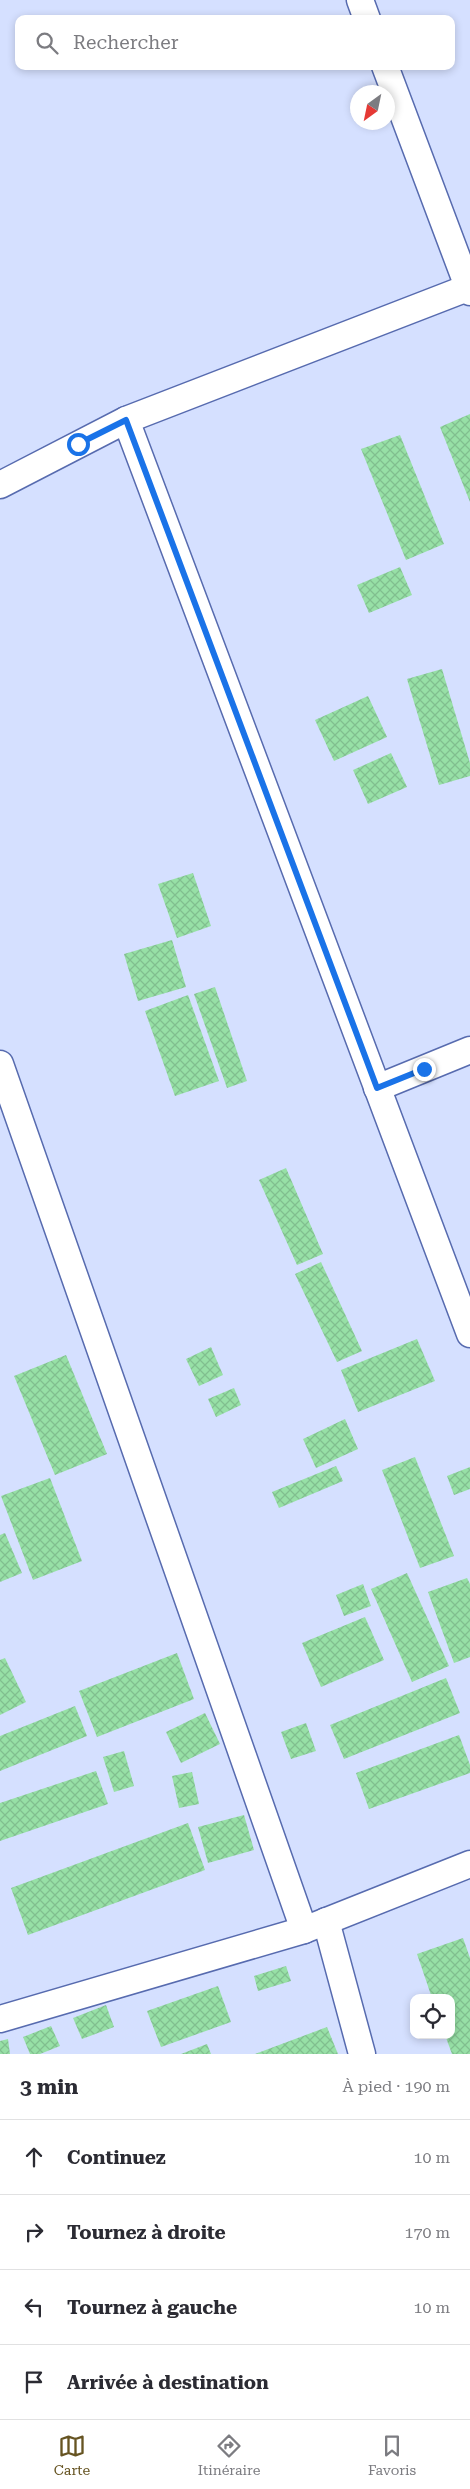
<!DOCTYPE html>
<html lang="fr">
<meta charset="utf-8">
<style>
:root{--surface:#fff;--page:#f2f2f3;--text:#2b2b33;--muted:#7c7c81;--line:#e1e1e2;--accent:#665422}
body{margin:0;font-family:"Roboto Serif",serif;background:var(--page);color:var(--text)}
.controls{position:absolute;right:15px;bottom:15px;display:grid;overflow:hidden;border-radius:10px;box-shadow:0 2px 8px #0003}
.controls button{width:45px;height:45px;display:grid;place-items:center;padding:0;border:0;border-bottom:1px solid var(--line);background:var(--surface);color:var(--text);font:25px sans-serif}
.compass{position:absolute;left:350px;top:85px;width:45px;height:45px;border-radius:50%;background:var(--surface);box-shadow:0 2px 8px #0003;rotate:213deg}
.stop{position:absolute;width:15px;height:15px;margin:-11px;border:4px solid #1a73e8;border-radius:50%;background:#fff}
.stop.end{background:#1a73e8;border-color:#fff;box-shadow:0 1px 5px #0008}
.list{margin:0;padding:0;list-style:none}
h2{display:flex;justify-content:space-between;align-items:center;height:65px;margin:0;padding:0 20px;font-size:21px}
h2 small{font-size:16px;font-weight:400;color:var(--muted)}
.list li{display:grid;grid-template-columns:32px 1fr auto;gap:15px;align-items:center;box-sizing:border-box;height:75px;padding:0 20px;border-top:1px solid var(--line)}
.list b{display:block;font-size:19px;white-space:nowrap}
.list em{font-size:16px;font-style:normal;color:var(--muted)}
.icon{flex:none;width:28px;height:28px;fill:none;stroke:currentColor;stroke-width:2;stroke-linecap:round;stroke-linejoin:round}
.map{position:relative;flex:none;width:470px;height:2054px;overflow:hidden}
.search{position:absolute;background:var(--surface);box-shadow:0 2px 8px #0003;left:15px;right:15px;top:15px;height:55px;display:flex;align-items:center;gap:12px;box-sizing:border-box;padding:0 18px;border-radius:10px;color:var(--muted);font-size:19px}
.sheet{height:365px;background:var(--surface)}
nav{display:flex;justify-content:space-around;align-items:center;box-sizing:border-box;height:70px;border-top:1px solid var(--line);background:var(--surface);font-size:14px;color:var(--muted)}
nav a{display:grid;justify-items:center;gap:2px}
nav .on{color:var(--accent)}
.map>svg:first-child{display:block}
</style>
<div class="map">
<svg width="470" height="2054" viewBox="0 0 470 2054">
<defs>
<pattern id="building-cross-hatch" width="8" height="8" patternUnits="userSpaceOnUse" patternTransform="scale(1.25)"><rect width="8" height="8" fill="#97e0a6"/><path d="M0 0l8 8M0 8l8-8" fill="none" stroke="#81bf8f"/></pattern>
</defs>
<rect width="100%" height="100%" fill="#d5e0ff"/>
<g fill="url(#building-cross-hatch)">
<polygon points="470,414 470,502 440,427"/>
<polygon points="400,435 444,544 406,560 361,449"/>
<polygon points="400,567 412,595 369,613 357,585"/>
<polygon points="442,669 470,763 470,776 439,785 407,679"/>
<polygon points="368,696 387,737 334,761 315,720"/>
<polygon points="391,753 407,787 368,804 353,770"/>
<polygon points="193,873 211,926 177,938 158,884"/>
<polygon points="172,940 186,987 138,1001 124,954"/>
<polygon points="215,987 247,1081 227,1088 194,994"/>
<polygon points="188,995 219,1081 175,1096 145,1011"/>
<polygon points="286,1168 323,1254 297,1265 259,1180"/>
<polygon points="321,1262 362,1351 337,1362 295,1274"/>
<polygon points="417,1339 435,1381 358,1412 341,1370"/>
<polygon points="211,1347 223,1375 199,1386 186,1359"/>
<polygon points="66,1355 107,1454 55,1475 14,1376"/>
<polygon points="234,1388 241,1405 216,1417 208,1399"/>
<polygon points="345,1419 358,1449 316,1468 303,1439"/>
<polygon points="415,1457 454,1556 420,1568 382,1470"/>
<polygon points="336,1466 343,1481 279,1508 272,1492"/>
<polygon points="470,1467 470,1489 454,1495 447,1476"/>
<polygon points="50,1478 82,1561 33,1580 1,1496"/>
<polygon points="5,1533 22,1573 0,1582 0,1535"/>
<polygon points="407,1573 449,1666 412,1682 371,1589"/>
<polygon points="467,1578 470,1584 470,1657 454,1663 428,1592"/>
<polygon points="363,1584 371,1606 344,1616 336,1595"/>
<polygon points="365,1617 384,1660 321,1687 302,1643"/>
<polygon points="177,1653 194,1699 97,1737 79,1691"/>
<polygon points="5,1658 26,1702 0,1715 0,1660"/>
<polygon points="446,1678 460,1713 344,1759 330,1725"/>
<polygon points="75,1706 87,1736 0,1771 0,1736"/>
<polygon points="205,1713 220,1744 181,1763 166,1732"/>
<polygon points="306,1723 316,1751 291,1759 281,1732"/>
<polygon points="459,1735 470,1765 470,1773 369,1809 356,1773"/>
<polygon points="124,1751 134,1786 114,1792 103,1757"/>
<polygon points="96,1771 108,1804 0,1841 0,1803"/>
<polygon points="192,1772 199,1804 179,1808 172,1776"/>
<polygon points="244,1815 254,1850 208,1863 198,1827"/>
<polygon points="188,1823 205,1870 28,1935 11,1888"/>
<polygon points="463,1938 470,1958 470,2054 452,2054 445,2035 451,2035 451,1998 432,1998 417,1954"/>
<polygon points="286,1966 291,1981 258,1991 254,1976"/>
<polygon points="218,1986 231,2022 161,2047 147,2011"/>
<polygon points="106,2005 114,2027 82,2039 73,2018"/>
<polygon points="51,2026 60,2046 40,2054 30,2054 23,2037"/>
<polygon points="327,2027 338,2054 255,2054"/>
<polygon points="8,2039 10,2054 0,2054 0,2041"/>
<polygon points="207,2044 211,2054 181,2054"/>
</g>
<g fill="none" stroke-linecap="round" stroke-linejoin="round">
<g stroke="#576baf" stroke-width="29">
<g id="street">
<polyline points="360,0 367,19"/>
<polyline points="385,66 470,292"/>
<polyline points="126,420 470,1334"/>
<polyline points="0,485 126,420 470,287"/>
<polyline points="0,1064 304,1930"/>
<polyline points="377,1088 470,1050"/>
<polyline points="326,1921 362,2054"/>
<polyline points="0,2019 304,1930 470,1864"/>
</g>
</g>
<use href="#street" stroke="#fff" stroke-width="26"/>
</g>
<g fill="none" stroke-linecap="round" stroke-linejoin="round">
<polyline stroke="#1a73e8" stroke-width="6" points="78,444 126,420 377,1088 424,1069"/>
</g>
</svg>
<div class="controls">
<button><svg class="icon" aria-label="locate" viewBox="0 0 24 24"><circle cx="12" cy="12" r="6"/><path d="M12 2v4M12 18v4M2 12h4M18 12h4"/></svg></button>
</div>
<svg class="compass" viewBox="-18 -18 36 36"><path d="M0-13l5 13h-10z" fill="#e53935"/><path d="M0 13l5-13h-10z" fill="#7c7c81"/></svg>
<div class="stop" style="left:78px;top:444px"></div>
<div class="stop end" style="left:424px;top:1069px"></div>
<div class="search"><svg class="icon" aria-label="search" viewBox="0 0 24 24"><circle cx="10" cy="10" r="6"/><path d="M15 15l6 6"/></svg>Rechercher</div>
</div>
<section class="sheet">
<h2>3 min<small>À pied · 190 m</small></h2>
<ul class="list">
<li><svg class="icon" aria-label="ahead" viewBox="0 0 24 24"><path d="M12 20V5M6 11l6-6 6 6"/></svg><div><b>Continuez</b></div><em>10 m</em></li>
<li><svg class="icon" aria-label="right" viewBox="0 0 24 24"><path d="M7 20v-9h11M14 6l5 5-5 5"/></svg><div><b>Tournez à droite</b></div><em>170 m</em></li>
<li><svg class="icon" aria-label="left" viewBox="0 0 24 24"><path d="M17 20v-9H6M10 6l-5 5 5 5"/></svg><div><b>Tournez à gauche</b></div><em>10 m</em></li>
<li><svg class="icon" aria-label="arrive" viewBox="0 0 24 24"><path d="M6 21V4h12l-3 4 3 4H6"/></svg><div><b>Arrivée à destination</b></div></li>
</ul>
</section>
<nav>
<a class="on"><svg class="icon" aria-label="map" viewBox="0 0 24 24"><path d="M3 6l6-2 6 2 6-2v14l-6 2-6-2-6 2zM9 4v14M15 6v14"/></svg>Carte</a>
<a><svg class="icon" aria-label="directions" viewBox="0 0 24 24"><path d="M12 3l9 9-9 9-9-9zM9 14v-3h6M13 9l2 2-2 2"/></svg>Itinéraire</a>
<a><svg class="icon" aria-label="saved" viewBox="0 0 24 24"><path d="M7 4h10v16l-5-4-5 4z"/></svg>Favoris</a>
</nav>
